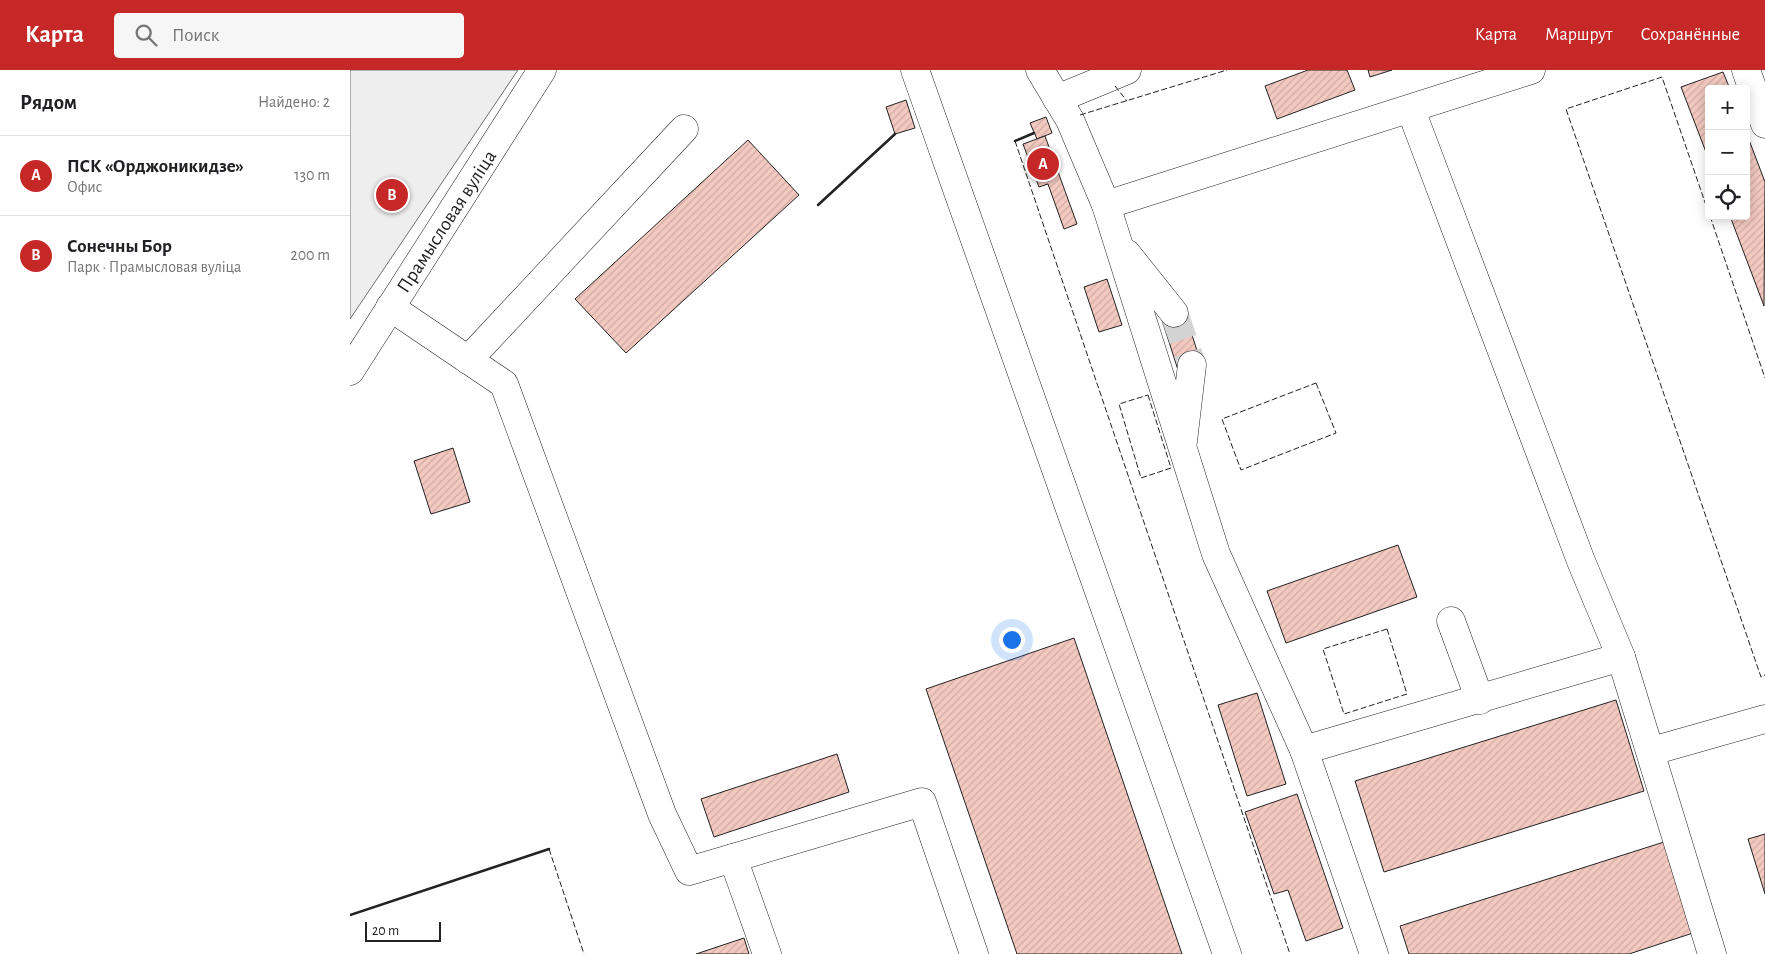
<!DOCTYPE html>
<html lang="ru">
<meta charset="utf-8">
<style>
:root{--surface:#fff;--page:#f6f6f6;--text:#202124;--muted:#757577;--line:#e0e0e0;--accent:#c62828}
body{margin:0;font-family:"Alegreya Sans",sans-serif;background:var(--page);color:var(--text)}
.controls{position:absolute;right:15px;top:15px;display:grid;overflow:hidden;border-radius:5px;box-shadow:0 2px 12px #0003}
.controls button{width:45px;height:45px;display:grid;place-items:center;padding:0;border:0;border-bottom:1px solid var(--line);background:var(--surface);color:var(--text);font:25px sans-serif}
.scale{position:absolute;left:15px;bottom:12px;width:76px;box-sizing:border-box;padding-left:5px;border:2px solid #222;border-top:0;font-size:14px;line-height:18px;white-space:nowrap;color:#222;-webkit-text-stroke:4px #fff;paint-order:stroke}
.you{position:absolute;left:661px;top:569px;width:18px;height:18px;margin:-12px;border:4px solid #fff;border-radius:50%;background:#1a73e8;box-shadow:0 0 0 8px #1a73e833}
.badge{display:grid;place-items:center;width:32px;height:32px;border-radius:50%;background:var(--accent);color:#fff;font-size:16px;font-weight:700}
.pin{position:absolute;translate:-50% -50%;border:2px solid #fff;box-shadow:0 1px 5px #0006}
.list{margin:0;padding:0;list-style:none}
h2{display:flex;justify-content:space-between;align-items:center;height:65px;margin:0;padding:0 20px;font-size:21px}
h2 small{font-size:16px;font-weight:400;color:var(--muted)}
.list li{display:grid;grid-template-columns:32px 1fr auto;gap:15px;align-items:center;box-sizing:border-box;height:80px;padding:0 20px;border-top:1px solid var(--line)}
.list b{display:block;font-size:19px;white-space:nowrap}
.list p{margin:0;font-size:16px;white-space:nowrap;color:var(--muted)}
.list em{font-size:16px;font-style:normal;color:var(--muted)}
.icon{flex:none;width:28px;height:28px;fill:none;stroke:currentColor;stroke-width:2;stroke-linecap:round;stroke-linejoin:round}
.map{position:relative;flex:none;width:1415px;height:884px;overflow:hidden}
header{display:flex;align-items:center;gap:30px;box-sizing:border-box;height:70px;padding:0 25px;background:var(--accent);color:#fff}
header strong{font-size:24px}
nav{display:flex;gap:28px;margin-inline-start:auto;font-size:18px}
.search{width:350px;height:45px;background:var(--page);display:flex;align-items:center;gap:12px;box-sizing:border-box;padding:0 18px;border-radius:5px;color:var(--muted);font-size:19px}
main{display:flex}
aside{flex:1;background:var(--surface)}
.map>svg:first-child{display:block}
</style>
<header>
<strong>Карта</strong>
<div class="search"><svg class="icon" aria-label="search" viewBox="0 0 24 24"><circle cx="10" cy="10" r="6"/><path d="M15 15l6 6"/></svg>Поиск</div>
<nav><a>Карта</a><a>Маршрут</a><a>Сохранённые</a></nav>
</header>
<main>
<aside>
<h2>Рядом<small>Найдено: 2</small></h2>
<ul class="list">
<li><span class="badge">A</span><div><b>ПСК «Орджоникидзе»</b><p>Офис</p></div><em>130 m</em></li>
<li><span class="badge">B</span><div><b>Сонечны Бор</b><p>Парк · Прамысловая вуліца</p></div><em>200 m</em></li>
</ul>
</aside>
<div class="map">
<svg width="1415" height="884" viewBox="0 0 1415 884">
<defs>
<pattern id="building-hatch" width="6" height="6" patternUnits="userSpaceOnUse" patternTransform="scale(1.25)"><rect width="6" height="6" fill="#f3c9c0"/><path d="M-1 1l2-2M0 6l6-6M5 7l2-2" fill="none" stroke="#d0aca5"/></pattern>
</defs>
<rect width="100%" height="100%" fill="#fff"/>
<polygon fill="#eee" stroke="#6f6f6f" points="0,0 168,0 0,249"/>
<g fill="url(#building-hatch)" stroke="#222">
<polygon points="958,0 997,0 1005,20 927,49 915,16"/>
<polygon points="1018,0 1042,0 1020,7"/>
<polygon points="1373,2 1380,19 1359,19 1359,90 1331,17"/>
<polygon points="556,30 565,58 545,64 536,37"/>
<polygon points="696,47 702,63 687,69 680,53"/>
<polygon points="1396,62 1415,112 1414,236 1380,146 1396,146"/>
<polygon points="695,66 727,154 714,159 698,114 689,117 673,74"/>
<polygon points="398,70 449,125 276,283 225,229"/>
<polygon points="757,209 772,255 749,262 734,217"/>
<polygon points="834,240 851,293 828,300 811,247"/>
<polygon points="103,378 120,432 81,444 64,391"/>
<polygon points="1048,475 1067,527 936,573 917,521"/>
<polygon points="724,568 832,884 667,884 576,619"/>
<polygon points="907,623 936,714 897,726 868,635"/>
<polygon points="1266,630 1294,721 1034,802 1005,711"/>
<polygon points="487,684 499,722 364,767 351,729"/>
<polygon points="947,724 993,858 956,871 938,820 924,824 895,742"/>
<polygon points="1415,764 1415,824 1398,769"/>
<polygon points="1314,772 1343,863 1279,884 1059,884 1050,856"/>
<polygon points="394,868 399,884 346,884"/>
</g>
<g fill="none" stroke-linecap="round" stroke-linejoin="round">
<polyline stroke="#d3d3d3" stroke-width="28" stroke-dasharray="28 14" stroke-linecap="butt" points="824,243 842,295"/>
<g stroke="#222" stroke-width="29">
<g id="minor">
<polyline points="565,0 877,884"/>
<polyline points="690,0 720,50 756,135 866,484 954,680 1024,884"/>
<polyline points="1396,0 1415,54"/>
<polyline points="707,29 777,0"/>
<polyline points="1061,40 1231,491 1271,587 1362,884"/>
<polyline points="756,135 1181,0"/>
<polyline points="777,184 824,243"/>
<polyline points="40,237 154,314 312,744 339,801 572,732 624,884"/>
<polyline points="118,290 334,59"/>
<polyline points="0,301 192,0"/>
<polyline points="833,371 842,295"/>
<polyline points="1101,551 1130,630"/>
<polyline points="954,680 1271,587"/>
<polyline points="1302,681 1415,649"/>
<polyline points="383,788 417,884"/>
</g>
</g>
<use href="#minor" stroke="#fff" stroke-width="28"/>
<g stroke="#222" stroke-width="1" stroke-dasharray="6 2.5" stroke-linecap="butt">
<polyline points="765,16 777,31"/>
<polyline points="730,45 877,0"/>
<polyline points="665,71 940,884"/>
<polyline points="1359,144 1312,7 1216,39 1411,607 1415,605"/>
<polyline points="1360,146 1415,308"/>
<polygon points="966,313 986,363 891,400 872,349"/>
<polygon points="798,325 821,398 791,408 769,334"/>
<polygon points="1037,559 1057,624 994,644 973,579"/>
<polyline points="199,779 234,884"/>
</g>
<g stroke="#222" stroke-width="2.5">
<polyline points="665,71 684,63"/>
<polyline points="468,135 545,64"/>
<polyline points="0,845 199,779"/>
</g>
</g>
<g text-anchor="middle" stroke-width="4" stroke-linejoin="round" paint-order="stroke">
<g font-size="20" fill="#222" stroke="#fff">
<text transform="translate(96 151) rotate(-57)" y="7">Прамысловая вуліца</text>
</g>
</g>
</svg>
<div class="controls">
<button>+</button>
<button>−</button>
<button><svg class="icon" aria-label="locate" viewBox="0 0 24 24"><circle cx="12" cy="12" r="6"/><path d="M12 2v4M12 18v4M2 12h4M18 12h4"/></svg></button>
</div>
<div class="scale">20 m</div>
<div class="you"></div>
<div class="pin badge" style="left:693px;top:94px">A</div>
<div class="pin badge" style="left:42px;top:125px">B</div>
</div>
</main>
